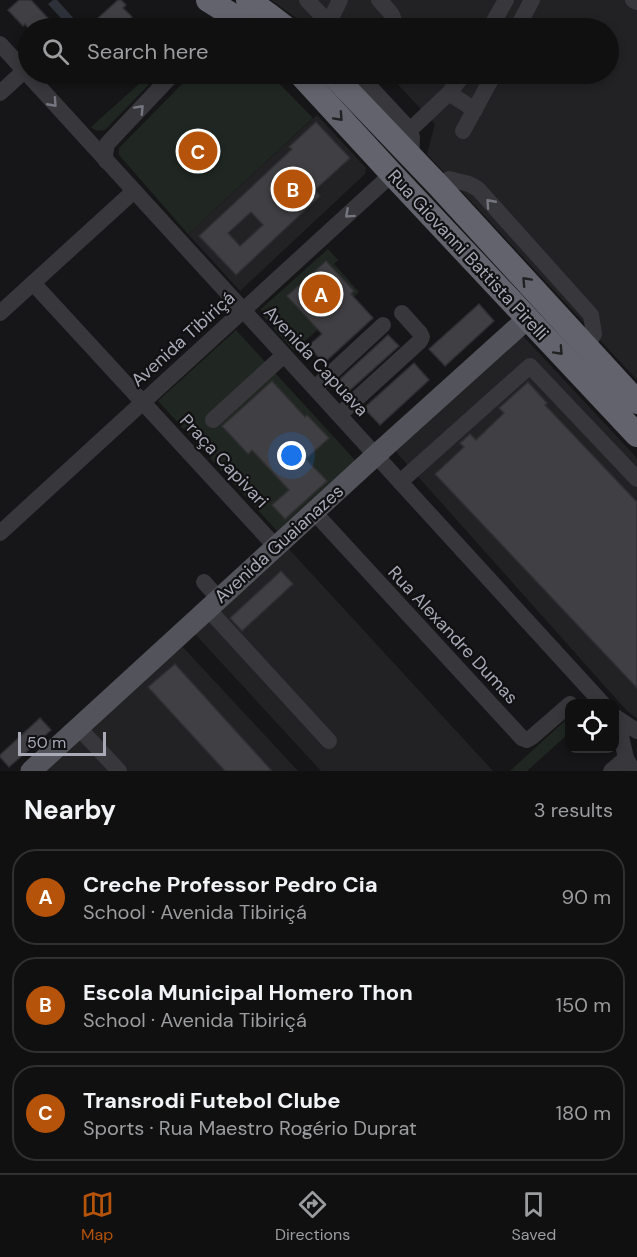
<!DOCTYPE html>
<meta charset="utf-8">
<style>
:root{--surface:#101011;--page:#19191a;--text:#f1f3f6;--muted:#9c9d9f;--line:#303031;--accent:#b45309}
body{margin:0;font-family:"DM Sans",sans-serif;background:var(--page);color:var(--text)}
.controls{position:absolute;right:18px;bottom:18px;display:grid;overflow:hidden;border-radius:12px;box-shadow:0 3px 9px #0003}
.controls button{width:54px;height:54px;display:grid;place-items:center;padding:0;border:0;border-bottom:2px solid var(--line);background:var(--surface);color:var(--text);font:30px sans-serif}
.scale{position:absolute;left:18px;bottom:15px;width:88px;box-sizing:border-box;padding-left:6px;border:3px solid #a8a9b6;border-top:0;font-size:16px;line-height:21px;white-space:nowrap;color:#a8a9b6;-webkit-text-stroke:4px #111012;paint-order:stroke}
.you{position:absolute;left:292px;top:456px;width:21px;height:21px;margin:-15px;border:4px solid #fff;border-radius:50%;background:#1a73e8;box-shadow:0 0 0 9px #1a73e833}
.badge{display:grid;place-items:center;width:39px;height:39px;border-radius:50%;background:var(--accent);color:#fff;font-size:20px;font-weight:700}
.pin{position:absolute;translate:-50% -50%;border:3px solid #fff;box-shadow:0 2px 6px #0006}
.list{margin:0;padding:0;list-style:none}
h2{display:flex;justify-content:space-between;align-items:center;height:78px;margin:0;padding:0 24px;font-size:26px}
h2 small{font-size:20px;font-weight:400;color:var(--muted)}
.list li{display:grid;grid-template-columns:39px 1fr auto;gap:18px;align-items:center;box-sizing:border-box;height:96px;margin:0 12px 12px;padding:0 12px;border:2px solid var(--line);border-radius:24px}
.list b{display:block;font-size:22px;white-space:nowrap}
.list p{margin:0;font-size:20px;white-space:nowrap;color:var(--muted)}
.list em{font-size:20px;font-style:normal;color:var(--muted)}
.icon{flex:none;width:33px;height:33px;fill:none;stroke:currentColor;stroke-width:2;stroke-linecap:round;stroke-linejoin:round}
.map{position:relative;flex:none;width:637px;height:771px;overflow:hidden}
.search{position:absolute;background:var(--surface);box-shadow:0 3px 9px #0003;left:18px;right:18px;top:18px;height:66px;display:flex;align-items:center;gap:15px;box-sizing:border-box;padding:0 21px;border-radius:33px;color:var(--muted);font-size:22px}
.sheet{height:402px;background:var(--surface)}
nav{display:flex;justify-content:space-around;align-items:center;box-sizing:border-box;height:84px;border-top:2px solid var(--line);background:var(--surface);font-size:16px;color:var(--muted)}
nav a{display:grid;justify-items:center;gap:3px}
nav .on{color:var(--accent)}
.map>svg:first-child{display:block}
</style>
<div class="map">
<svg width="637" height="771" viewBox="0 0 637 771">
<rect width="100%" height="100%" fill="#161517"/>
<g fill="#222224">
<polygon points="271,0 637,0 637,380 427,154 435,124 388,74 608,74 608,28 307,28 296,18"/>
<polygon points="317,115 366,168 365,174 240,291 188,234"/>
<polygon points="523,336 637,458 637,719 626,710 397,453 397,450"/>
<polygon points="288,548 493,771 321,771 194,633"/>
<polygon points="181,645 298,771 43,771"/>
</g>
<g fill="#202722">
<path d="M150 74H159L106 129C101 131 95 132 91 127Z"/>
<polygon points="195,74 270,74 313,118 188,234 119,155 119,148 183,83"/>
<polygon points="328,249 338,260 334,264 359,292 294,351 261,314 261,309"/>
<polygon points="236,330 355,460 277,531 158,401"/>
<polygon points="569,717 569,733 527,771 510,771"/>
</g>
<polygon fill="#2c313a" points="53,0 57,0 77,22 70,28 48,4"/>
<g fill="#404044" stroke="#303033" stroke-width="1.5" fill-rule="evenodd">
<polygon points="19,0 31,0 57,28 28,28 25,24 23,26 8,10"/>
<polygon points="118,0 121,0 126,5 123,8 132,17 130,19 139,28 108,28 105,25 102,27 96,20"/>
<path d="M316 122 350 158 315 190 320 196 236 275 199 236 292 149 289 147ZM251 212 263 225 240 246 228 233Z"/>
<polygon points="326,261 354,291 351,294 373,318 324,363 308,346 322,334 287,296"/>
<polygon points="479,304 494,321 445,366 429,349"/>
<polygon points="388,335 399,346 349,391 339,380"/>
<polygon points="414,363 429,380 380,425 364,408"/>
<polygon points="272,381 305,417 307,415 329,438 306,459 327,481 285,519 272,505 289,490 252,450 248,454 222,426"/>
<polygon points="528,382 547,403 545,405 637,502 637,688 435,474 464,447 460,443 470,434 476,440 504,413 499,408"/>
<polygon points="281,571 293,584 242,631 230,618"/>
<polygon points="175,664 272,771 225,771 148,687"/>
<polygon points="40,718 51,730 9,767 0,757 0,755"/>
</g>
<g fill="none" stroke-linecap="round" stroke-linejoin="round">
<g stroke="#37373c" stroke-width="16">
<polyline points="307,0 324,18 328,19 331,18 340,0"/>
<path d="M379 0C387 9 396 15 394 28"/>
<polyline points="633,0 637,2"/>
<polyline points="217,28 231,13"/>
<polyline points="490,28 506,0"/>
<polyline points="517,28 532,0"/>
<polyline points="0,44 603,704"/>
<polyline points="338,80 359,75 410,130 412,138 411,157"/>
<polyline points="0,93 24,71"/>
<polyline points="449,93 475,110"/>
<polyline points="410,130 449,93 464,74"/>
<polyline points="463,131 494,74"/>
<polyline points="106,161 105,155 107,144 173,74"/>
<polyline points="439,186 449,179 469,184 478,189 591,315 594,334 586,347"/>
<polyline points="33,283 276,547"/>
<polyline points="0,313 134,191"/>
<polyline points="315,388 383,325"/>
<polyline points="339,415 420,341 422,337 420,333 402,313"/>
<polyline points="213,420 284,355"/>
<polyline points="400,482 530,366 637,479"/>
<polyline points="314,512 522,738 527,740 532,737 570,704"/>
<polyline points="0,533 392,174"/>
<polyline points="204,582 219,599"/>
<polyline points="208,609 329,741"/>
<polyline points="614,716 637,731"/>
<polyline points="614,719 619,727 626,758 633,771"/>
<polyline points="78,727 119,771"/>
<polyline points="611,771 626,758"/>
</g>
<polyline stroke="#53535b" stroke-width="21" points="31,771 376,455 528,318"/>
<g stroke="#63636d" stroke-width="24">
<polyline points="208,0 253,28"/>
<polyline points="248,0 269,15 286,28"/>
<polyline points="300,74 392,174 637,435"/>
<polyline points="332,74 439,186 637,402"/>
</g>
</g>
<defs><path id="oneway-chevron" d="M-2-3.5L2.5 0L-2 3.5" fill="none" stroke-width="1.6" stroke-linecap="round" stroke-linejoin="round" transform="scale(1.5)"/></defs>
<g stroke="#75767f">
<use href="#oneway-chevron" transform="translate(53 103) rotate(48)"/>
<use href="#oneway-chevron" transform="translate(140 109) rotate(-47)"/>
<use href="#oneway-chevron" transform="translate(490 203) rotate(-132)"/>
<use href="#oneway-chevron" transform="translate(349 214) rotate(138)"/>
</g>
<g stroke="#212124">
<use href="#oneway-chevron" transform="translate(339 117) rotate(47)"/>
<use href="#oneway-chevron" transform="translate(526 281) rotate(-133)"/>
<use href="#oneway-chevron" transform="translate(559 351) rotate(47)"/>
</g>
<g text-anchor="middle" stroke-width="4.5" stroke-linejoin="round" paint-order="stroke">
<g font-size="18" fill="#a8a9b6" stroke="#111012">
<text transform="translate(468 255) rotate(47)" y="6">Rua Giovanni Battista Pirelli</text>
<text transform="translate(183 339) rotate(-42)" y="6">Avenida Tibiriçá</text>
<text transform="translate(316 361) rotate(47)" y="6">Avenida Capuava</text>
<text transform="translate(224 461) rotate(47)" y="6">Praça Capivari</text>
<text transform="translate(279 544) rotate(-42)" y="6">Avenida Guaianazes</text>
<text transform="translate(453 635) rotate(47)" y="6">Rua Alexandre Dumas</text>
</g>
</g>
</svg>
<div class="controls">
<button><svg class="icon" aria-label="locate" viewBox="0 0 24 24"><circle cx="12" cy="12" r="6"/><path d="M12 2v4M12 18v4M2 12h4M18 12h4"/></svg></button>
</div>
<div class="scale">50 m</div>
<div class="you"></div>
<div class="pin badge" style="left:321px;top:294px">A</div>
<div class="pin badge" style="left:293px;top:189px">B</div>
<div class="pin badge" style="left:198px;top:151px">C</div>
<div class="search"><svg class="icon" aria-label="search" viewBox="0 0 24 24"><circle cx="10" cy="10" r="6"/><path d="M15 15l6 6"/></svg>Search here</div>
</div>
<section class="sheet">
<h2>Nearby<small>3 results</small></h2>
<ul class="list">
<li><span class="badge">A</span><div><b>Creche Professor Pedro Cia</b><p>School · Avenida Tibiriçá</p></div><em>90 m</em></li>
<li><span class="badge">B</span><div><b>Escola Municipal Homero Thon</b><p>School · Avenida Tibiriçá</p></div><em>150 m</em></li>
<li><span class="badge">C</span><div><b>Transrodi Futebol Clube</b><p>Sports · Rua Maestro Rogério Duprat</p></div><em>180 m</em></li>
</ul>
</section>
<nav>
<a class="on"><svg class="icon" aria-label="map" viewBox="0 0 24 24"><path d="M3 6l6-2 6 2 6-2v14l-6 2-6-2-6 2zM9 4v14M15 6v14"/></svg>Map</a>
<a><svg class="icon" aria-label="directions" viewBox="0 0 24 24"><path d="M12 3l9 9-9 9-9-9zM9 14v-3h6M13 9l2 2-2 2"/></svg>Directions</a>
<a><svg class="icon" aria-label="saved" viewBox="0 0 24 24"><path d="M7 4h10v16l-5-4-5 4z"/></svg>Saved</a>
</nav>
